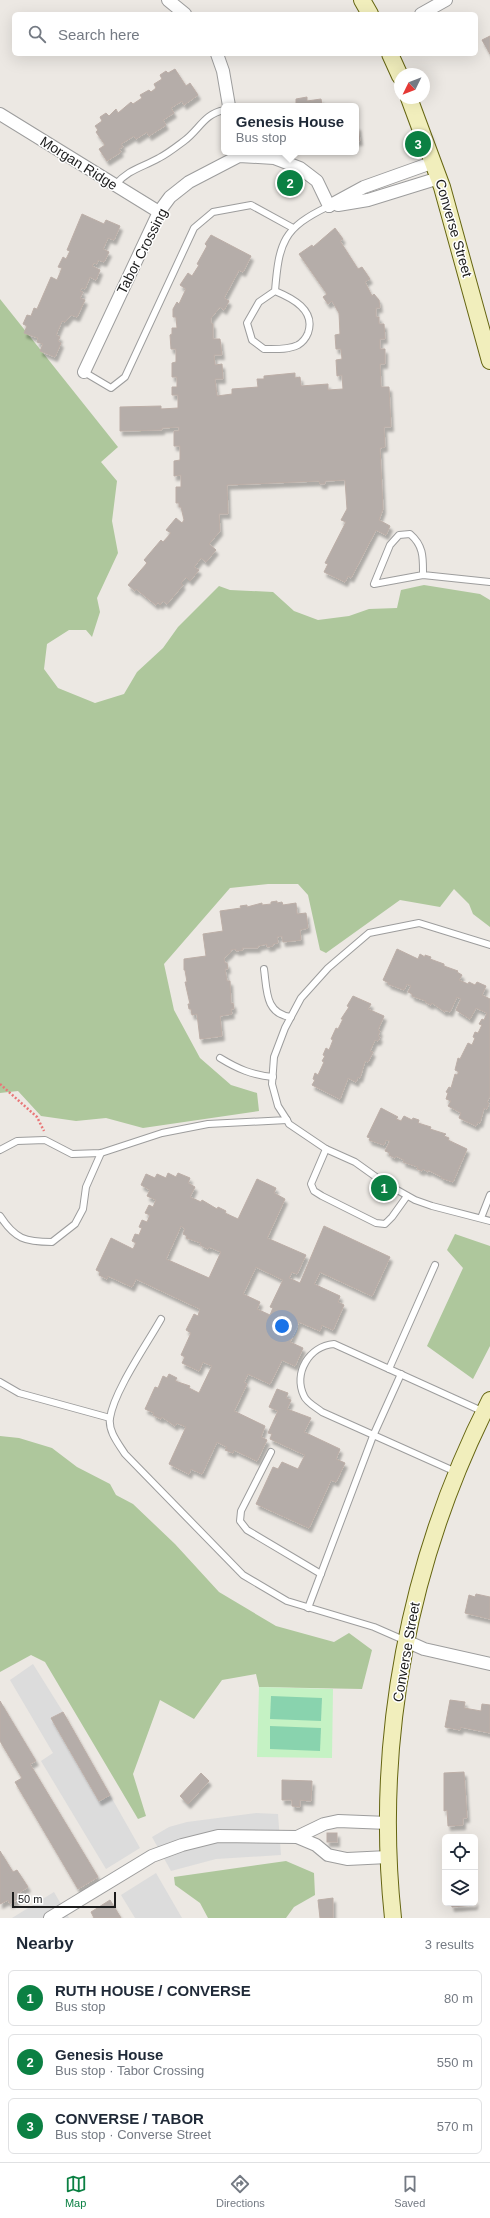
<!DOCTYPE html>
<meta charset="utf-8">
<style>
:root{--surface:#fff;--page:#f6f6f7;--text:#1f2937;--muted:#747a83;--line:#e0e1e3;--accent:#0b8043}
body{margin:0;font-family:Arial,sans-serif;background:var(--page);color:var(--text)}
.controls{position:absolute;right:12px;bottom:12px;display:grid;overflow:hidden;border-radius:6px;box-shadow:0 4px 16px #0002}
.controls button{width:36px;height:36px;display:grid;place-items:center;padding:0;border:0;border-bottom:1px solid var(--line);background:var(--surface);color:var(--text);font:20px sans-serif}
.compass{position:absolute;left:394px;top:68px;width:36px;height:36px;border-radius:50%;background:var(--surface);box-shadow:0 4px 16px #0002;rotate:227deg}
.scale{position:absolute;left:12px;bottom:10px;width:104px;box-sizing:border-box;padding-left:4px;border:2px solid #1c1c1c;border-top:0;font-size:11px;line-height:14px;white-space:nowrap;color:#1c1c1c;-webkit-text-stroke:3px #fff;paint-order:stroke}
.you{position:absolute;left:282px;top:1326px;width:14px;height:14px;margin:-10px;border:3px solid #fff;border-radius:50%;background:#1a73e8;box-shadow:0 0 0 6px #1a73e833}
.badge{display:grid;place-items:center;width:26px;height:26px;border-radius:50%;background:var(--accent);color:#fff;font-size:13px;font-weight:700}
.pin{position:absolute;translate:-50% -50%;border:2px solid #fff;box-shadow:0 1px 4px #0006}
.popup{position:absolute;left:221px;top:103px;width:138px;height:52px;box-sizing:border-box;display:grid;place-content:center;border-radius:6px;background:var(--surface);filter:drop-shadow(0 1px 3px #0005);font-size:13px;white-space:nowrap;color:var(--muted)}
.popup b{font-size:15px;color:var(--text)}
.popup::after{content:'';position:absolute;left:50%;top:100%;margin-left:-8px;border:8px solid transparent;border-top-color:var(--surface)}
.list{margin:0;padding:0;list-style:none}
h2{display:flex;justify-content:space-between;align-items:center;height:52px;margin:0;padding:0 16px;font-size:17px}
h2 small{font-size:13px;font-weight:400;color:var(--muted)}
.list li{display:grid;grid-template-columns:26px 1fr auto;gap:12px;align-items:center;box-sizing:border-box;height:56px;margin:0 8px 8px;padding:0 8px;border:1px solid var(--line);border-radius:6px}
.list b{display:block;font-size:15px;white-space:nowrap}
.list p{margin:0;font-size:13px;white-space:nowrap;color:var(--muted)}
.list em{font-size:13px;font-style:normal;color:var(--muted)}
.icon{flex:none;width:22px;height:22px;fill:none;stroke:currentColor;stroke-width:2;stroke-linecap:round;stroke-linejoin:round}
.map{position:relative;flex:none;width:490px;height:1918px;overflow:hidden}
.search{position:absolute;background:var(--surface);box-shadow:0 4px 16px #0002;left:12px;right:12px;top:12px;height:44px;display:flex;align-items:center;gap:10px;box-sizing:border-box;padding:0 14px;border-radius:6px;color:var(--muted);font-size:15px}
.sheet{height:244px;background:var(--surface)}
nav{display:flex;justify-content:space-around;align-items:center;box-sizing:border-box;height:56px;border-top:1px solid var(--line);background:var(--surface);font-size:11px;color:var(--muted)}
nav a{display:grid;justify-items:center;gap:2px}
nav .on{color:var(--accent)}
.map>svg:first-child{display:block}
</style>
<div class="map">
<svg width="490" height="1918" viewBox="0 0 490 1918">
<defs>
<filter id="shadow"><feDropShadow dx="2.5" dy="4.5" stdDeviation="1" flood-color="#0004"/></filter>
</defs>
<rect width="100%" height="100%" fill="#ece8e3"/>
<g fill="#aec79c">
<polygon points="0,299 118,447 101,462 117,481 112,521 118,553 97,598 100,612 92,637 86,630 69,630 47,644 44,669 58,688 95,703 124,694 137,672 163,648 178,627 219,586 230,590 273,592 294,611 318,620 349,616 369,609 397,608 401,590 424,585 480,594 490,600 490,927 473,914 469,904 454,889 440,907 400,900 326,953 320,950 308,895 298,884 268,884 230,888 164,964 174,1010 200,1058 231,1085 257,1093 259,1111 143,1128 106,1118 76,1121 41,1116 18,1091 0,1093"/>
<polygon points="455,1234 490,1246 490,1346 473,1379 427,1346 463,1268 447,1250"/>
<polygon points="0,1436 19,1438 52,1448 77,1467 110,1484 116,1495 133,1504 175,1544 219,1592 276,1626 334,1642 349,1633 372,1650 362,1689 259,1687 256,1674 222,1680 194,1719 160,1700 133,1774 146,1816 138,1819 45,1662 31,1655 0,1672"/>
<polygon points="286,1861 314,1873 315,1895 294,1907 286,1918 208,1918 200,1903 175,1885 174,1877"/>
</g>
<polygon fill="#c5f2c4" points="259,1687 333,1689 332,1758 257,1757"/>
<g fill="#89d3ae">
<polygon points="271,1696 322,1698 321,1721 270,1719"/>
<polygon points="270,1726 321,1728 320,1751 270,1749"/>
</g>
<g fill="#dcdcdc">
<polygon points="33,1664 63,1712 51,1718 99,1801 110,1795 140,1848 106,1869 41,1761 53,1753 10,1680"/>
<polygon points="256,1813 278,1814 281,1855 216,1859 171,1871 152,1837 169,1827 187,1822"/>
<polygon points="156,1873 182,1918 135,1918 121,1895"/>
<polygon points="54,1892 69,1918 12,1918"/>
</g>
<g fill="#b5ada9" stroke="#bcaea7" fill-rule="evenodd" filter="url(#shadow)">
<polygon points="490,36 490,54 482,40"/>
<polygon points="175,69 186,86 190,83 198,95 184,105 182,101 171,108 174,113 163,120 166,125 149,136 147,132 136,139 134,136 121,144 123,147 119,149 121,152 107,161 99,149 105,145 96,132 98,130 95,126 102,121 100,117 106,113 109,116 116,109 118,113 131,102 133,104 142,98 140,95 149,90 151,92 156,88 154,84 162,79 160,75 166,71 168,73"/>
<polygon points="307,97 307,101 321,99 322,105 327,106 281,106 296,104 296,99"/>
<polygon points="356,126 358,126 360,141 356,141"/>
<polygon points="82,214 104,224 106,220 120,226 114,240 108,238 103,249 109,252 104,262 98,260 97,264 94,263 92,266 100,270 96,280 90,277 85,289 82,288 80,291 83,292 80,298 85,300 77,317 71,315 65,322 62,321 56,335 60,337 58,341 61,343 55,357 40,351 43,344 37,342 38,338 24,333 27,326 23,324 27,315 31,316 34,308 37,309 51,277 57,280 62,268 58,267 63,257 66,259 70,251 67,250"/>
<polygon points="335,228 343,239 340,241 358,269 362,267 370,279 365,282 372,296 374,294 379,300 380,308 376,308 376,317 379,317 379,324 384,324 385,339 380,339 380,349 385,349 385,364 380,364 381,387 389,387 391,427 384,427 385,447 380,448 383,509 379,520 390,526 386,535 376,530 351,578 348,576 345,582 324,572 328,564 325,563 346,522 341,520 347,509 345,480 325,481 325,484 320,484 319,481 227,485 228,514 219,514 220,531 209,544 216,550 206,562 201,558 194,567 199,570 190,581 186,577 181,583 183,585 167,604 163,601 160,605 158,602 156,605 136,589 135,591 128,585 147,563 144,560 161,540 163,542 171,533 166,530 176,518 182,523 184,520 181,507 179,507 179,503 176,503 176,487 181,487 181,475 174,476 174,461 180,460 180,446 174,446 174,431 179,431 179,427 162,428 162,430 120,431 120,407 161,406 161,409 178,408 178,395 172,395 172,387 177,387 177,377 172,377 172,363 176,362 176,349 171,349 170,335 172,334 172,328 177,328 176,317 173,317 173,309 177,302 179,304 186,289 180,285 188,273 192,276 199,265 197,264 207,246 205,244 211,235 251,256 243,272 239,270 224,298 229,301 224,310 220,307 211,318 211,323 213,324 213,339 220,339 222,355 214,355 215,365 222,364 223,379 215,379 217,396 232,394 232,389 258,387 257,379 264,379 264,376 295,373 295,378 300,377 301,386 328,384 328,390 343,389 342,375 337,376 336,360 342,359 341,349 336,349 335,335 340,334 339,313 332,301 328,304 323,297 327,294 299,254 312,245 313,247"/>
<polygon points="277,901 277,903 282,902 283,905 296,903 297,914 306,913 308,928 300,930 301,940 283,942 282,936 277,937 278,943 273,944 273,946 267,947 267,944 258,946 258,948 242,948 243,950 236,951 236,949 231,950 231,952 224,958 225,963 227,963 228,969 225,969 227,981 230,981 231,1004 233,1003 234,1009 231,1009 232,1014 220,1016 222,1036 200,1039 197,1014 192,1015 191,1009 189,1009 188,1004 190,1004 185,982 187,982 185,970 184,970 184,959 206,956 203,934 223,931 220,911 241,908 240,906 247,905 247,907 262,903 262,905 271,904 271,902"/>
<polygon points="397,949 418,959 420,954 425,957 425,955 431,957 430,959 444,964 444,966 458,971 457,972 462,975 459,980 468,984 469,982 475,985 477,982 486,986 482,995 490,999 490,1096 487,1102 489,1103 487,1109 484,1108 480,1123 478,1122 476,1126 459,1118 461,1113 448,1106 451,1101 446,1099 448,1093 446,1092 449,1087 451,1088 455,1074 457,1075 459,1072 455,1070 458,1058 460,1059 468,1043 472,1045 475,1038 473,1037 475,1032 478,1033 482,1025 479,1024 482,1019 484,1020 487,1013 476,1008 470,1019 456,1010 461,999 457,997 450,1012 445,1010 445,1012 432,1003 431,1005 425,1002 426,1001 412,996 412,994 408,992 411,986 407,984 404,990 388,984 389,983 383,980"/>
<polygon points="353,996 371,1004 368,1009 384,1016 378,1030 380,1031 378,1036 380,1037 378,1041 375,1040 370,1051 373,1052 368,1062 365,1061 360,1078 358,1077 356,1082 348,1078 340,1099 312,1085 315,1080 313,1079 315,1073 318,1075 324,1062 322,1061 325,1056 323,1055 326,1048 329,1050 333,1040 331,1039 336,1028 338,1029 343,1019 341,1019 349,1007 347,1006"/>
<polygon points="381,1108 398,1117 396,1119 401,1121 404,1116 412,1120 413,1118 419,1120 418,1123 431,1127 430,1129 446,1134 444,1136 449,1138 448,1140 467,1149 453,1182 441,1178 442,1177 428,1170 428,1172 423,1169 422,1171 417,1169 418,1167 403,1162 404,1160 396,1156 395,1158 389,1155 390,1153 385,1151 390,1141 386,1140 384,1145 369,1140 370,1138 367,1137"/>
<path d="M168 1173 176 1177 178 1173 190 1178 188 1183 195 1187 190 1197 201 1202 202 1200 217 1209 218 1207 226 1211 225 1213 238 1219 257 1179 276 1188 274 1193 285 1199 267 1238 306 1255 297 1274 292 1272 289 1278 300 1283 324 1226 390 1257 372 1296 320 1272 314 1284 340 1296 338 1302 344 1305 333 1330 322 1325 320 1331 299 1322 290 1342 303 1348 295 1366 282 1360 270 1384 248 1374 244 1382 247 1384 234 1411 265 1426 261 1437 267 1440 257 1461 234 1450 233 1453 225 1450 227 1447 217 1442 202 1474 191 1469 189 1474 169 1464 186 1427 177 1423 175 1426 162 1417 161 1419 153 1415 154 1413 145 1409 155 1387 158 1388 163 1376 167 1378 169 1374 177 1378 175 1381 190 1386 189 1388 199 1393 212 1366 203 1362 199 1371 182 1363 185 1357 181 1355 191 1333 186 1330 194 1314 198 1316 200 1309 136 1279 132 1287 108 1276 107 1279 99 1275 100 1272 96 1270 111 1238 133 1249 136 1243 132 1241 135 1234 139 1235 142 1228 139 1227 142 1220 147 1222 150 1215 145 1213 149 1205 153 1207 156 1200 147 1196 150 1190 141 1185 146 1174 155 1178 157 1174 166 1178ZM181 1226 185 1229 183 1234 187 1236 186 1238 201 1243 200 1245 208 1249 209 1247 221 1252 209 1278 166 1259ZM256 1267 283 1280 270 1307 273 1308 270 1315 257 1309 260 1302 243 1294Z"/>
<polygon points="277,1389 288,1393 286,1398 291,1400 287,1409 311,1418 304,1432 340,1449 336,1459 345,1463 336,1482 331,1480 309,1528 256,1504 273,1467 278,1469 282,1462 298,1469 305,1455 270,1439 272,1434 268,1433 278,1411 269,1407"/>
<polygon points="476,1594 490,1597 490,1619 465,1613 469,1595 475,1597"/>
<polygon points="450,1700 465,1702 464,1708 481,1711 482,1704 490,1705 490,1733 461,1727 460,1730 445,1727"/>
<polygon points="0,1701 36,1761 30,1764 98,1877 78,1889 15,1782 22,1778 0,1741"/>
<polygon points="63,1712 110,1795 99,1801 51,1718"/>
<polygon points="464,1772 467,1818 463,1818 463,1825 448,1826 447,1810 444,1811 444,1773"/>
<polygon points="201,1773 209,1781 188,1804 180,1796"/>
<polygon points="282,1780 312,1781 311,1801 300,1800 300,1807 292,1806 292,1800 282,1800"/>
<rect x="327" y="1833" width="10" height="9"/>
<polygon points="0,1851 13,1872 17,1870 28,1887 17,1894 20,1898 10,1904 8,1900 0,1904"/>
<polygon points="333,1898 333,1918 320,1918 318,1900"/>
<polygon points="110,1900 121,1918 94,1918 91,1912"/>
<polygon points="475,1900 475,1905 452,1907 451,1903 475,1903"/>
</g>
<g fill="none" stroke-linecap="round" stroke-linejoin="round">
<g stroke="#9d9d9d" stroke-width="8">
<g id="service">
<path d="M115 185C129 169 141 168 159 158 167 154 176 147 184 141 199 130 204 114 224 110"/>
<path d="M275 291 259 302 247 323 252 340 264 349C275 349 288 350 298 345 303 342 306 338 308 333 316 310 292 298 275 291 279 242 283 228 329 206"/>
<polyline points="84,372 111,388 125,377 194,228 213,212 251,205 293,228"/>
<path d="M423 575C423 558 424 546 410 534L399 535 390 545 374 584 423 575 490 582"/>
<path d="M264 969C267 990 265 1014 291 1017"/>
<path d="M220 1058C238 1069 252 1075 273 1077"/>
<polyline points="287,1120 289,1124 326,1149 355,1162 383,1182 415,1200 432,1206 490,1221"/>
<polyline points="326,1149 311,1184 314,1191 322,1196 376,1223 385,1224 392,1217 407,1196"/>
<polyline points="0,1150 17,1141 45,1140 72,1154 101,1153 162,1133 208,1124 287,1120 278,1106 272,1084 274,1057 285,1028 301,998 328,968 369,933 419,923 490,945"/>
<path d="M0 1216C15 1239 25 1242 52 1242L75 1224 83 1209 86 1187 101 1153"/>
<polyline points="481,1218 490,1195"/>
<path d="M161 1319C147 1344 114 1391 110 1418 108 1431 118 1443 125 1454L243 1575 287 1601 374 1627 406 1641"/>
<polyline points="389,1369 435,1265"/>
<polyline points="0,1382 19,1393 110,1418"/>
<polyline points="271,1452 241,1511 240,1521 247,1530 321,1574"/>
<path d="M456 1472 322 1412C317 1408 306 1402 304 1396 293 1373 309 1346 334 1344L484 1412"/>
<polyline points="308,1608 373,1436 401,1374"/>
</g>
</g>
<g stroke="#9d9d9d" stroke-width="14">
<g id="minor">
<polyline points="168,0 185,14"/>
<polyline points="421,14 446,0"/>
<polyline points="217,54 223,71 229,106"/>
<polyline points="0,114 159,212"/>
<polyline points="338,205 368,200 439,178"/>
<polyline points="329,206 364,187 434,162"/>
<polyline points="84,372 159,212 170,197 189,182 239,156 274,158 300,168 317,181 329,206"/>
<polyline points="406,1641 424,1649 490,1664"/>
<polyline points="297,1837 324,1824 338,1821 388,1823"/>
<polyline points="50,1918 152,1856 182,1845 218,1836 297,1837 316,1845 328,1855 347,1859 388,1857"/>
</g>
</g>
<g stroke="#656511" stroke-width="18">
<g id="secondary">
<polyline points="362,0 370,14"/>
<polyline points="390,54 400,76"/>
<polyline points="409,98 442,187 490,361"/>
<path d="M393 1918C374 1741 409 1559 490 1400"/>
</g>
</g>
<polyline stroke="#e97778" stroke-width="2.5" stroke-dasharray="2 2" stroke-linecap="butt" points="0,1084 37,1117 44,1131"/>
<use href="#service" stroke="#fff" stroke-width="6"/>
<use href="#minor" stroke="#fff" stroke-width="12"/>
<use href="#secondary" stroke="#f1eebc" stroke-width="16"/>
</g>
<g text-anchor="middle" stroke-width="3" stroke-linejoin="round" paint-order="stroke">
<g font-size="14" fill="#1c1c1c" stroke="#fff">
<text transform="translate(79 163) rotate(32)" y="5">Morgan Ridge</text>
<text transform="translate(454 228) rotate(74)" y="5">Converse Street</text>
<text transform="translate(142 251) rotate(-63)" y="5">Tabor Crossing</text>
<text transform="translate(406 1652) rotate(-80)" y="5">Converse Street</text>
</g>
</g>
</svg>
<div class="controls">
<button><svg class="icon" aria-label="locate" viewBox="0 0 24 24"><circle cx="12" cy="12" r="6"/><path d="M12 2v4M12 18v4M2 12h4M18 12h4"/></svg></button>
<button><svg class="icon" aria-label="layers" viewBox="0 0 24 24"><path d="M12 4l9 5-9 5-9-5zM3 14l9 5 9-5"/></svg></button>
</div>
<svg class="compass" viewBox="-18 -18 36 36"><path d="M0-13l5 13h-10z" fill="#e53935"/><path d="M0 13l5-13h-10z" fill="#747a83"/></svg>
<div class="scale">50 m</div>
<div class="you"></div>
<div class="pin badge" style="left:384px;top:1188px">1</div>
<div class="pin badge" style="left:290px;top:183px">2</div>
<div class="popup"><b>Genesis House</b>Bus stop</div>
<div class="pin badge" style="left:418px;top:144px">3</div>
<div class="search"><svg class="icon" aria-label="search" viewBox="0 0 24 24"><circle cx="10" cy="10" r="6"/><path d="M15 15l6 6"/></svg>Search here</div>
</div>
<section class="sheet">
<h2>Nearby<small>3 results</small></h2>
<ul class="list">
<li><span class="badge">1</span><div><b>RUTH HOUSE / CONVERSE</b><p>Bus stop</p></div><em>80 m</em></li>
<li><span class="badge">2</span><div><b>Genesis House</b><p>Bus stop · Tabor Crossing</p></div><em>550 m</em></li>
<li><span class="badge">3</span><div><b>CONVERSE / TABOR</b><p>Bus stop · Converse Street</p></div><em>570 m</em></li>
</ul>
</section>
<nav>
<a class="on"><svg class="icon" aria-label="map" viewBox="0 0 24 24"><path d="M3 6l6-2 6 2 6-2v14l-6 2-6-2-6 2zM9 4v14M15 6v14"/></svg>Map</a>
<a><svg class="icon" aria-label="directions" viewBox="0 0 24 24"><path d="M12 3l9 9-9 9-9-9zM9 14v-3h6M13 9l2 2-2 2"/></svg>Directions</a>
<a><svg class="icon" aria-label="saved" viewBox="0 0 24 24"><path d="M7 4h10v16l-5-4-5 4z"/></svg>Saved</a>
</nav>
